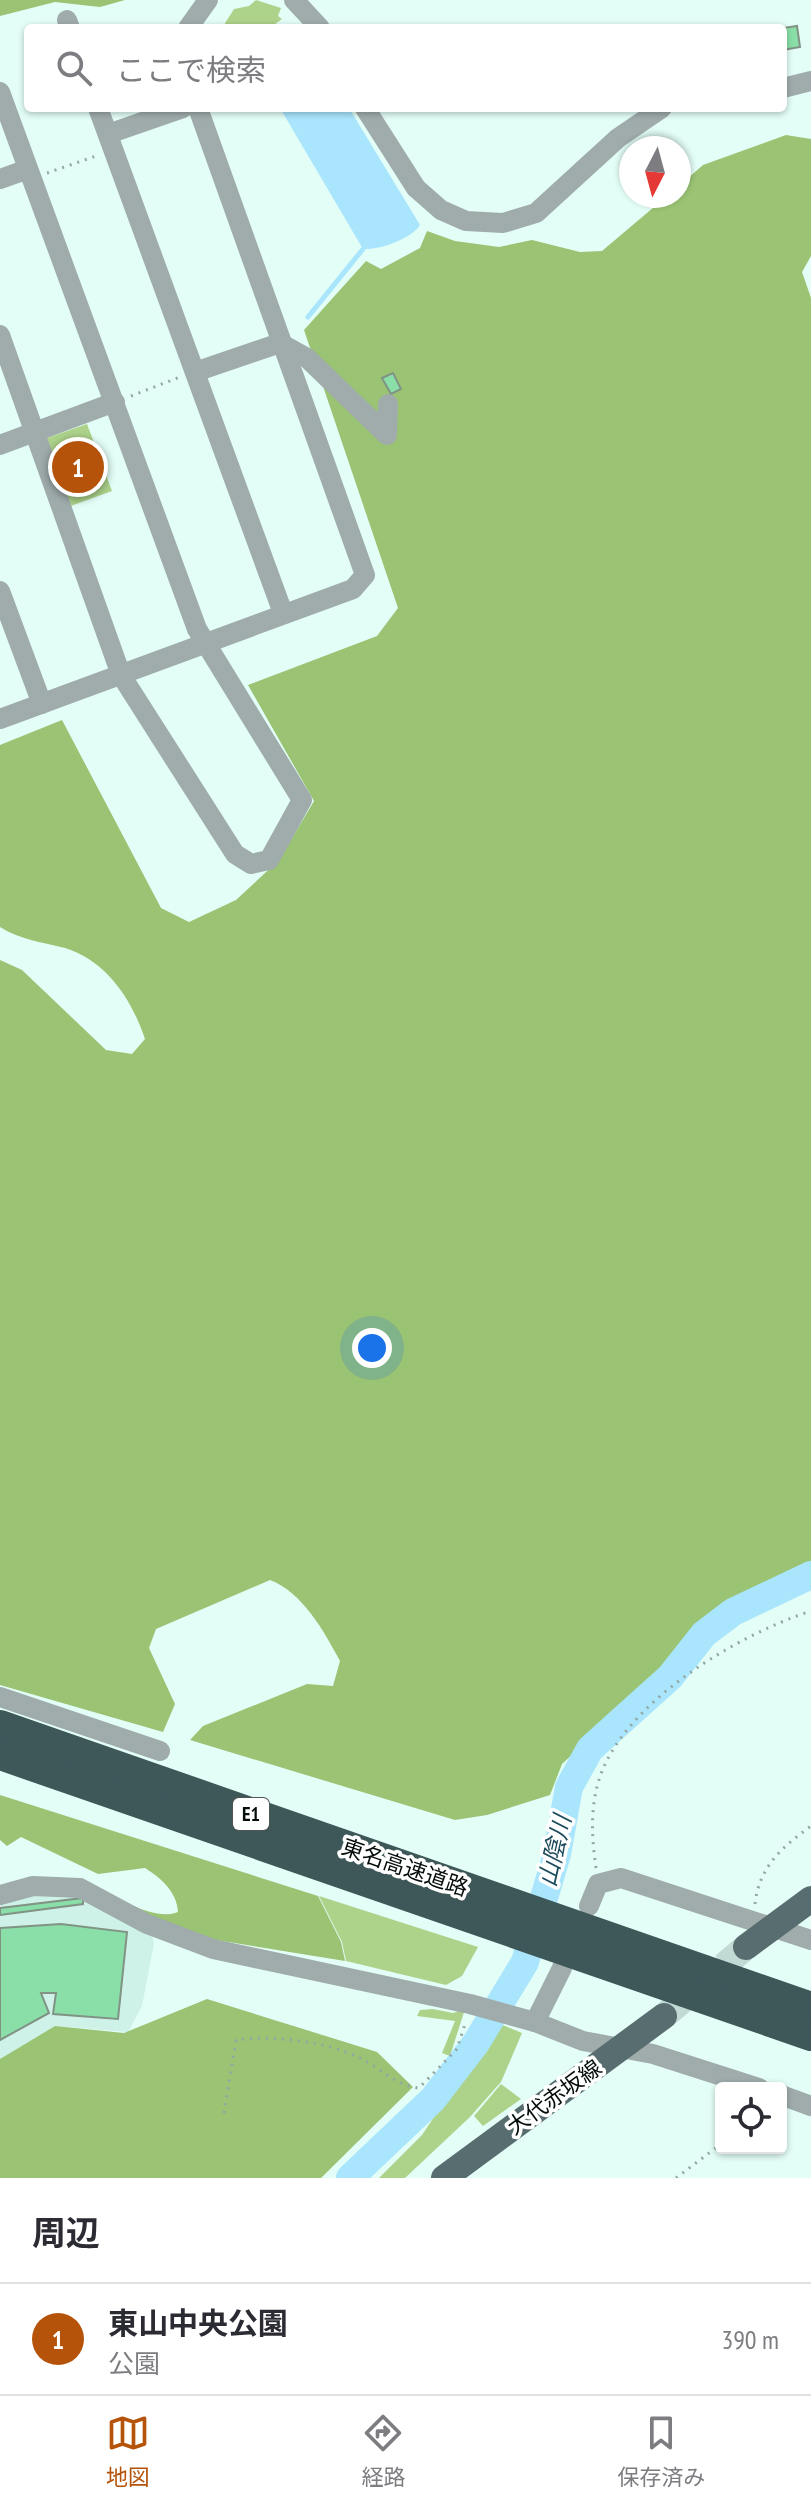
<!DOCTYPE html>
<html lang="ja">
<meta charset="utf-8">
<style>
:root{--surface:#fff;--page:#f2f2f3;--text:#2b2b33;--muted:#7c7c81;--line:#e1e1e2;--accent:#b45309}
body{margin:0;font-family:"PT Sans Narrow","Noto Sans JP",sans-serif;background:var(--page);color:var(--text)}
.controls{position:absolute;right:24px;bottom:24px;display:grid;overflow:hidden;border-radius:8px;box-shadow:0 2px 6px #0004}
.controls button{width:72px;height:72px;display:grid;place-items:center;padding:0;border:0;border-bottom:2px solid var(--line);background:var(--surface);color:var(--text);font:40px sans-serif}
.compass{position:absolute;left:619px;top:136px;width:72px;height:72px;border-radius:50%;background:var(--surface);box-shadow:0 2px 6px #0004;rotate:186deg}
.you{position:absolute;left:372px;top:1348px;width:28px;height:28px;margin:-20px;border:6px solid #fff;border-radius:50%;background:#1a73e8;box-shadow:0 0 0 12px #1a73e833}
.badge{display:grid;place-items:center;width:52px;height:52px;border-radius:50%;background:var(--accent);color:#fff;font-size:26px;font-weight:700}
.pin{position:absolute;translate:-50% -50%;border:4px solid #fff;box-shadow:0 2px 8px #0006}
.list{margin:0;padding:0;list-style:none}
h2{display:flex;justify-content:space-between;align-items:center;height:104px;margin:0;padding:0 32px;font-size:34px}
h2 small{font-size:26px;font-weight:400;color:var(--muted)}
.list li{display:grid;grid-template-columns:52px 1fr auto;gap:24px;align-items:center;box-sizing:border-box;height:112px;padding:0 32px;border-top:2px solid var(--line)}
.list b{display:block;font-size:30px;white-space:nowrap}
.list p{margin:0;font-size:26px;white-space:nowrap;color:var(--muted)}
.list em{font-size:26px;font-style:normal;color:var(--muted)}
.icon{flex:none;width:44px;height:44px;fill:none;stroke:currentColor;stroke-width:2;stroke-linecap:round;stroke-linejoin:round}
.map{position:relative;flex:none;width:811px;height:2178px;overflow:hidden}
.search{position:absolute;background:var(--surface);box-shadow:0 2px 6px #0004;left:24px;right:24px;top:24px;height:88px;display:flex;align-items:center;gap:20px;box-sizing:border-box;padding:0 28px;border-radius:8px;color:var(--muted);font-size:30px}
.sheet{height:216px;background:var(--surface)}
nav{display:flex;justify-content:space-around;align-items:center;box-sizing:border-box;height:112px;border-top:2px solid var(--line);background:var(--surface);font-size:22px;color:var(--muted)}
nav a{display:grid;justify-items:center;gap:4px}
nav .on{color:var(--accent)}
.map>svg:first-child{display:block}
</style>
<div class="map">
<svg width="811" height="2178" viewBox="0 0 811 2178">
<rect width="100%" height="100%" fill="#e3fef7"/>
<polygon fill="#cef2e8" points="67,1893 151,1930 154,1943 142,2006 128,2032 55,2026 0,2059 0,1902 17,1894"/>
<g fill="#add38b">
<polygon points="256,0 281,8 278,16 282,19 270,28 222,28 234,9 249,6"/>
<polygon points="87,424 112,491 68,507 45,444 47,438"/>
<polygon points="319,1896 478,1947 462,1976 446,1985 346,1961 342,1942"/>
<polygon points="433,2009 453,2013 465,2009 450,2056 442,2053 455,2021 417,2016 420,2010"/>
<polygon points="495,2022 522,2033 501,2082 470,2117 405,2178 379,2178 422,2135 436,2114 440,2099 461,2076"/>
<polygon points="501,2084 521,2099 483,2126 474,2116"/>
</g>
<g fill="#9ac373">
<polygon points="0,0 125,0 100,7 55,2 0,16"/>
<path d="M786 135 811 139V256L802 272 811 298V1565L756 1586 699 1625 664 1670 562 1764 550 1795 487 1815 455 1820 190 1740 203 1726 307 1684 333 1686 340 1661C324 1631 302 1592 270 1580L156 1629 149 1648 175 1704 163 1732 0 1685V960L22 970 106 1050 132 1054 145 1039C132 1000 107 961 65 948 42 942 21 940 0 927V745L62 720 161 908 189 922 236 900 279 860 314 801 248 685 377 636 398 608 304 330 366 261 381 269 420 248 427 231 455 241 499 247 532 240 580 252 602 251 667 196H679V186L703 165Z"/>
<path d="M0 1795 318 1896 341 1942 345 1961 204 1938 140 1913 105 1892C125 1901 155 1921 178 1912 177 1892 161 1878 145 1868L98 1874 21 1837 7 1846 0 1840Z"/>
<polygon points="207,1999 377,2052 413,2087 321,2178 0,2178 0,2059 55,2026 124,2033"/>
</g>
<path fill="#a9e5fd" d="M280 108H349L420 225C411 239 380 250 363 249Z"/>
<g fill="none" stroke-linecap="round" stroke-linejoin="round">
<polyline stroke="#a9e5fd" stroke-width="5" points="308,317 363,249"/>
<polyline stroke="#a9e5fd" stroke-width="28" points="350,2178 433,2099 476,2043 525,1962 557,1854 569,1787 590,1749 670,1677 704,1634 733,1612 811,1575"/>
</g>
<g fill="#89dfa7" stroke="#809385" stroke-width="2">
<polygon points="797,26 800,47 783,50 783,28"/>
<polygon points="393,373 401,389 391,394 382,378"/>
<polygon points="83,1898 83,1904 0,1915 0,1908"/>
<polygon points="61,1924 127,1932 118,2019 53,2014 56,1993 41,1993 49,2013 0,2040 0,1928"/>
</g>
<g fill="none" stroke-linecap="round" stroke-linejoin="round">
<polyline stroke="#c2dad4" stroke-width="26" stroke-dasharray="26 13" stroke-linecap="butt" points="664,2016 746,1947"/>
<g stroke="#93a7a2" stroke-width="3" stroke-dasharray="2 6" stroke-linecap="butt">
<polyline points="711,28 712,23"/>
<polyline points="47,173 96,156"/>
<polyline points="131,396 180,377"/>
<path d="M596 1868C592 1839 590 1812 598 1783 620 1704 737 1635 811 1611"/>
<path d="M755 1904C759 1867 782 1847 811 1826"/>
<path d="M224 2113 236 2040C273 2035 323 2041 358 2057 378 2066 396 2086 419 2088L457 2049 466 2021"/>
<polyline points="676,2178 721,2144"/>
</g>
<g stroke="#a0acac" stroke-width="20">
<polyline points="294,0 320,28"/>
<polyline points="67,20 70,28"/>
<polyline points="188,28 208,0"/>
<polyline points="783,88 811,81"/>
<polyline points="0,92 197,629 302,800 269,860 251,864 235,854 121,675 0,335"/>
<polyline points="98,108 283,613"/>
<polyline points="365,108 416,188 441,210 466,221 503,223 536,213 618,138 662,108"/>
<polyline points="108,134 183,108"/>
<polyline points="0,179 28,169"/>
<polyline points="195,372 280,343 307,358 387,435 388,404"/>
<polyline points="0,445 115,402"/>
<polyline points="0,591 42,704"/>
<polyline points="0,719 353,589 365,575 198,108"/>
<polyline points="0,1697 160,1751"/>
<polyline points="0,1895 33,1886 80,1888 147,1924 213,1949 470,2004 535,2022 583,2041 653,2054 759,2088"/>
<polyline points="589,1906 598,1884 621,1878 811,1940"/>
<polyline points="535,2022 562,1968"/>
<polyline points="781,2095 811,2106"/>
</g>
<g stroke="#586d6f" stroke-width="26">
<polyline points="746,1947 811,1899"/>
<polyline points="444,2178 664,2016"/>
</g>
<g stroke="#3e5759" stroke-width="30">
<polyline points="0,1725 811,2007"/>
<polyline points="0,1755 811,2036"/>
</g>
</g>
<g text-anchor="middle" stroke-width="7" stroke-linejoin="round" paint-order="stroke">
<rect fill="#fff" stroke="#505654" stroke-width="2" x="233" y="1798" width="36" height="32" rx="6"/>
<g font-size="20" font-weight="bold" fill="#050d0b">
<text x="251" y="1821">E1</text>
</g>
<g font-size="22" fill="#050d0b" stroke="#fff">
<text transform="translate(405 1867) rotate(19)" y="8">東名高速道路</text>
<text transform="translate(554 2097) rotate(-36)" y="8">大代赤坂線</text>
</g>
<g font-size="24" font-style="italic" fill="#1c4b5c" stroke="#fff">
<text transform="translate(555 1851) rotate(-77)" y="8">山陰川</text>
</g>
</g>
</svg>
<div class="controls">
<button><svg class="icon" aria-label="locate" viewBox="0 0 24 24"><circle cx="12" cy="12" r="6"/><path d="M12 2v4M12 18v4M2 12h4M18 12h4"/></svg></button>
</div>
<svg class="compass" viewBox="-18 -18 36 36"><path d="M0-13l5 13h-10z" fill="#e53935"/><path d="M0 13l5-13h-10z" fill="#7c7c81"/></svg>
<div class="you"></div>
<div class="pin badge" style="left:78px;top:467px">1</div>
<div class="search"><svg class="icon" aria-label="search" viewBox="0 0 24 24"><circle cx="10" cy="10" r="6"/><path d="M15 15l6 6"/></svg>ここで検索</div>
</div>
<section class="sheet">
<h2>周辺<small></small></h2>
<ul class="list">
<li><span class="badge">1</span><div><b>東山中央公園</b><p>公園</p></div><em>390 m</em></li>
</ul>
</section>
<nav>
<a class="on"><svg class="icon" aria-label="map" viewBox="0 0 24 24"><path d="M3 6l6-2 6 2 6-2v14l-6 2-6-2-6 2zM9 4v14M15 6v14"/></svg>地図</a>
<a><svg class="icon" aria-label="directions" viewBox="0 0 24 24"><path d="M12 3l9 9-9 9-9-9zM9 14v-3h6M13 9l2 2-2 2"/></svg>経路</a>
<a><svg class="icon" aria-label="saved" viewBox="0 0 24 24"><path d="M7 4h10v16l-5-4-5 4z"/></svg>保存済み</a>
</nav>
